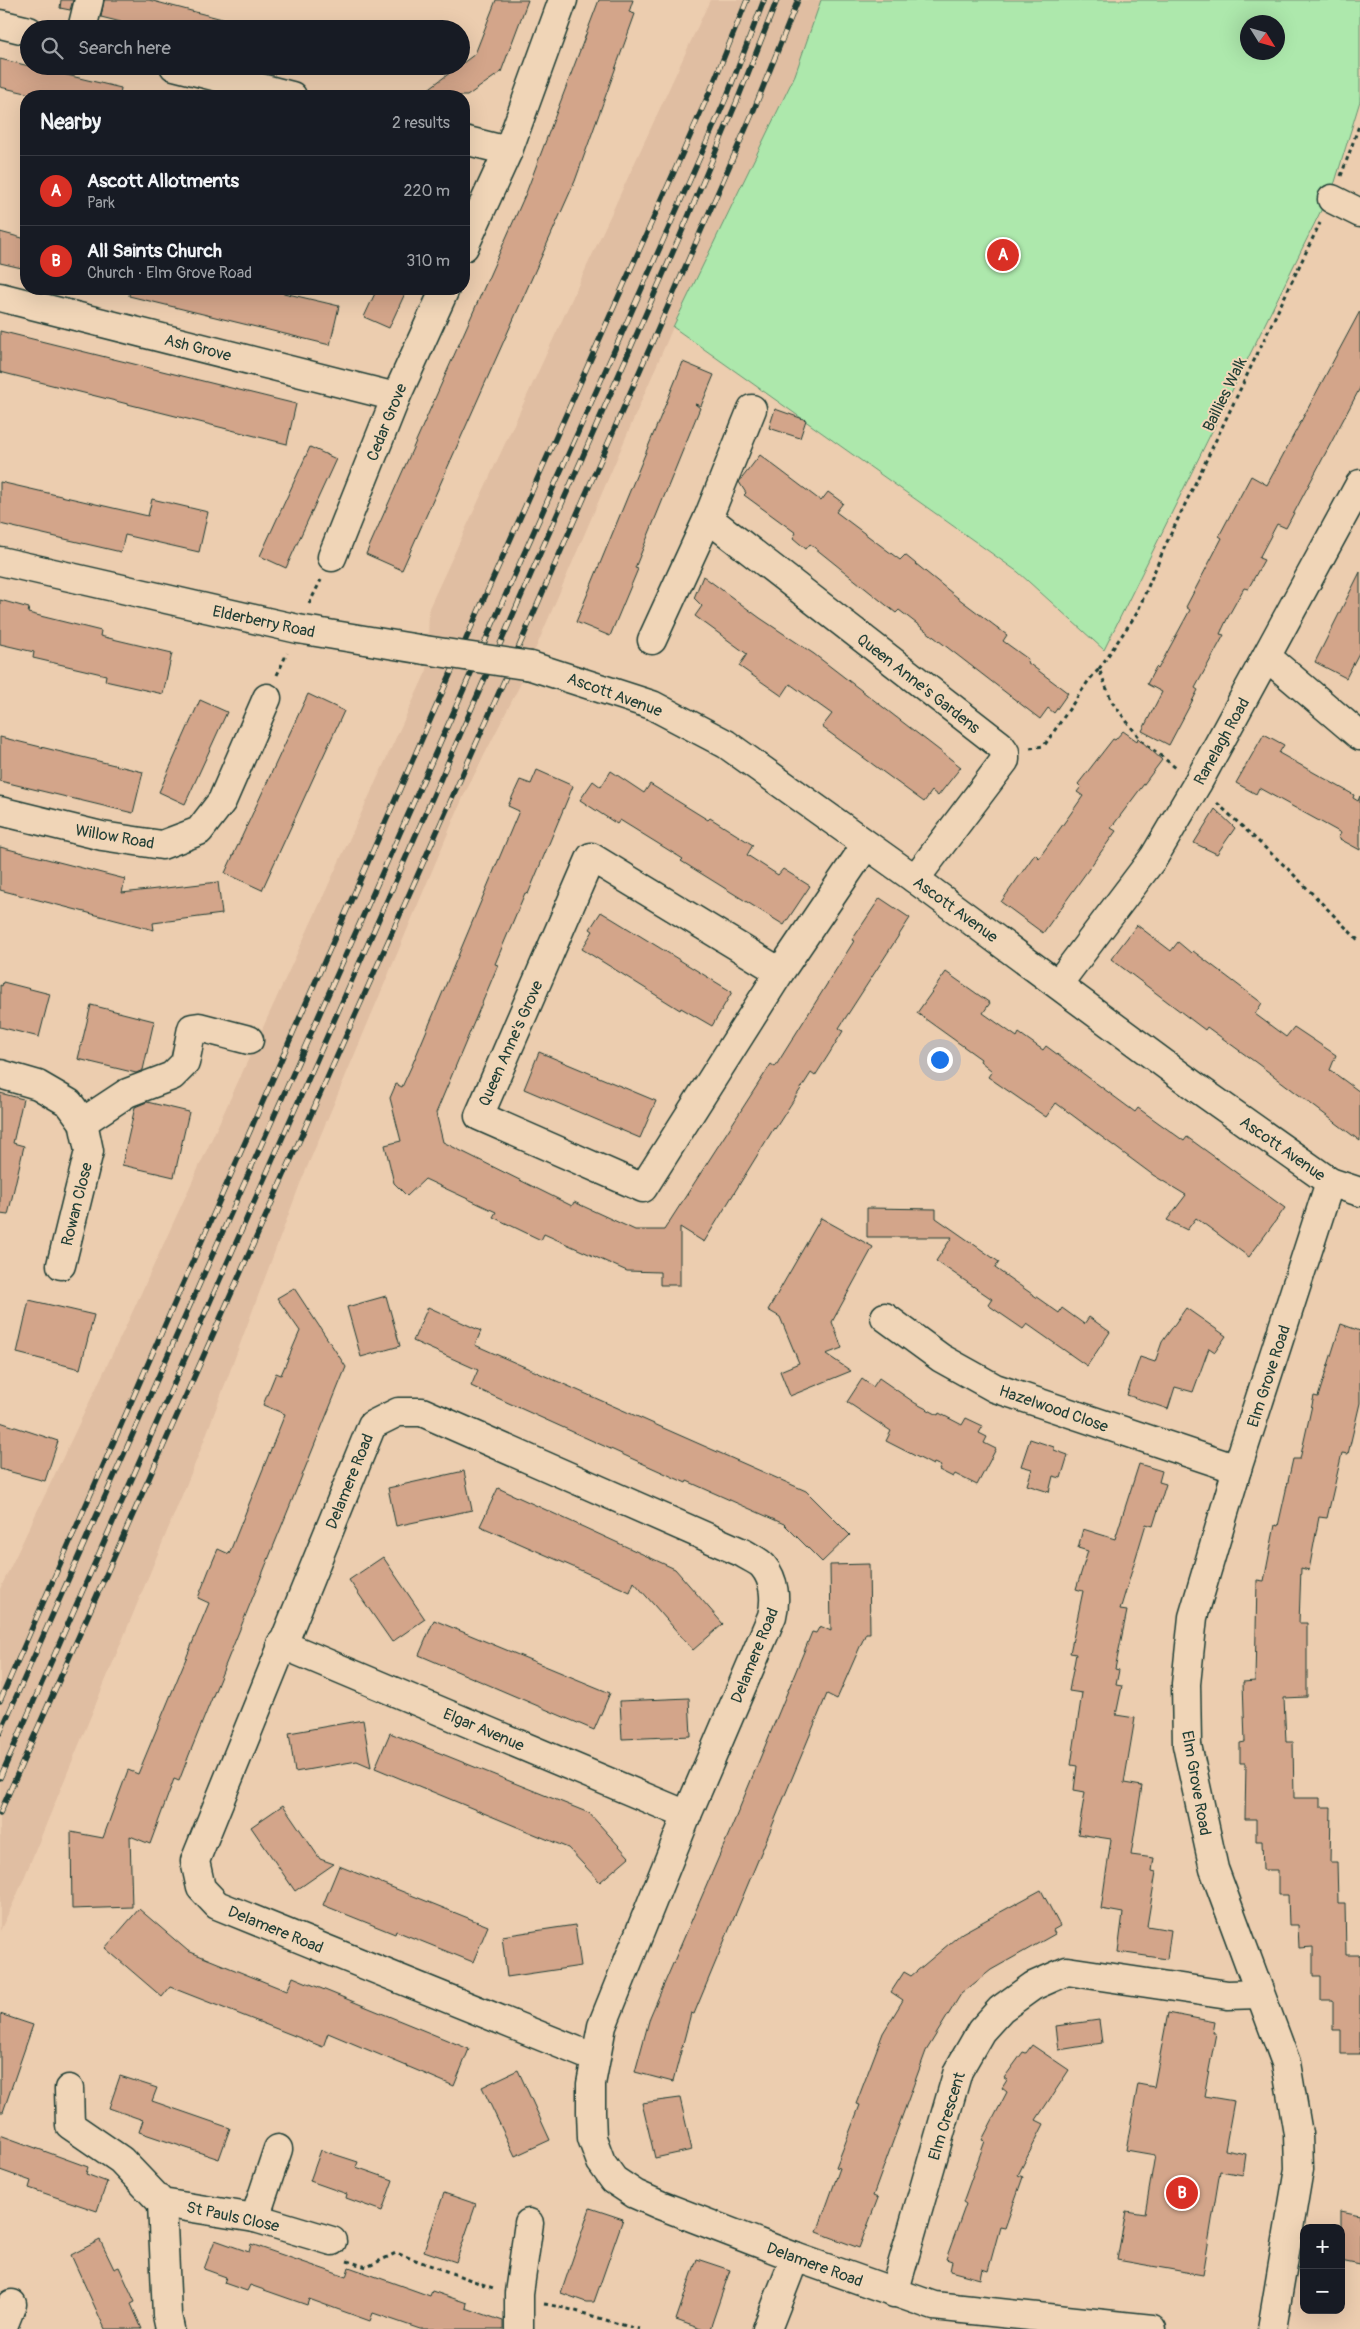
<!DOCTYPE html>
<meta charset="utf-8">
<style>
:root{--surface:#171b24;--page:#242831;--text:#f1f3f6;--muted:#9ea1a6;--line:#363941;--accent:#d93025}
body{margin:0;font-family:Pangolin,sans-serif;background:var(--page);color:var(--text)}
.controls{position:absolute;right:15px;bottom:15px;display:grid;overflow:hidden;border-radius:10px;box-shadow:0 5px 20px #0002}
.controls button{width:45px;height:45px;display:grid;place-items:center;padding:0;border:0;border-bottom:1px solid var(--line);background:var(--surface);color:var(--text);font:25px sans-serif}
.compass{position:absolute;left:1240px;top:15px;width:45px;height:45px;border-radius:50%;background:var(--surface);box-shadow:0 5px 20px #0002;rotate:127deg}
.you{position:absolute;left:939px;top:1059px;width:18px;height:18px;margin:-12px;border:4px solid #fff;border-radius:50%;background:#1a73e8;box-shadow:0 0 0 8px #1a73e833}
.badge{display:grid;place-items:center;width:32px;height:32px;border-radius:50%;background:var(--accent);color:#fff;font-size:16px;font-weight:700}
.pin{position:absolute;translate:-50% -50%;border:2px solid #fff;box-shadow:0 1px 5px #0006}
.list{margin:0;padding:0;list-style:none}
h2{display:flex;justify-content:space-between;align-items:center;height:65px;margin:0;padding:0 20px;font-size:21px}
h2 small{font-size:16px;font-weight:400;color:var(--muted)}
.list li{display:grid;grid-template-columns:32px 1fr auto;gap:15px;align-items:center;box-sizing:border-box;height:70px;padding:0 20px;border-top:1px solid var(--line)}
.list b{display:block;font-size:19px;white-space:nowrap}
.list p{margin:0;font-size:16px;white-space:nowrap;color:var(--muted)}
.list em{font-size:16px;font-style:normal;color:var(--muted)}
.icon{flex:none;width:28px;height:28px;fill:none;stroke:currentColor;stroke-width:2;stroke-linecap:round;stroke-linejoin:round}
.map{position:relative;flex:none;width:1360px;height:2329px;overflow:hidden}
.search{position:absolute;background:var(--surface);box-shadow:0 5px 20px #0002;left:20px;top:20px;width:450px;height:55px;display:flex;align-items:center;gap:12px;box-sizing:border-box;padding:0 18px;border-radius:28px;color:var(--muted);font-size:19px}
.panel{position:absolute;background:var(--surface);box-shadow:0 5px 20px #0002;left:20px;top:90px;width:450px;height:205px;border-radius:20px}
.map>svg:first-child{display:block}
</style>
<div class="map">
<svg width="1360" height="2329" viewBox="0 0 1360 2329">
<rect width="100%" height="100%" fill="#eccdaf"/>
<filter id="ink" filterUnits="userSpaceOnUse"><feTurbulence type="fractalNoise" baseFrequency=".02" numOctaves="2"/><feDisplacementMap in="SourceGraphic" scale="10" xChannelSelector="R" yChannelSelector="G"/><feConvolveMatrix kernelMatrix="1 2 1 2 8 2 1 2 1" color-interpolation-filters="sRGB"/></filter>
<g filter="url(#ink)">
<polygon fill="#e0bea2" points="710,0 821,0 795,75 673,327 520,685 464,795 300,1184 199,1454 17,1895 0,1931 0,1589 131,1315 427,670 429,608"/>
<path fill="#ade8ac" stroke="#669270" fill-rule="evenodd" d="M821 0H1360V101L1335 182 1104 650 1018 572 673 327 795 75ZM1248 22H1278V52H1248Z"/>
<g fill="#d3a58a" stroke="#1f3d34">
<polygon points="61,0 73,0 70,10 60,8"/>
<polygon points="104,0 149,0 230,21 229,29 149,29 101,17"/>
<polygon points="496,0 528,0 501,72 467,96 419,96 475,54"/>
<polygon points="599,0 633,0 629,12 635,14 575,181 402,570 366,554 526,193"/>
<polygon points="0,59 121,88 120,96 39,96 0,87"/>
<polygon points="0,232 26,239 26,269 0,263"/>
<polygon points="130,289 267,289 339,306 330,345 129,296"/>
<polygon points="377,289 407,289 389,328 364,317"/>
<polygon points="1360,311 1360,388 1286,528 1277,524 1259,558 1264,560 1248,589 1244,588 1230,613 1220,634 1224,635 1195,688 1198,690 1169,745 1142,731 1162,692 1147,684 1156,667 1158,669 1190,610 1186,607 1222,538 1219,536 1251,476 1267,485"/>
<polygon points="0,331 296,404 287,444 0,372"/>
<polygon points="683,362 714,375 701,406 695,404 700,408 635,568 638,569 610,636 576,622"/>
<polygon points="775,409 806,420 800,438 769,428"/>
<polygon points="310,447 336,459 286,568 260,556"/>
<polygon points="760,455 821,501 828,492 843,503 836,512 900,560 905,555 958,598 1007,635 1003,641 1028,659 1027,662 1068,693 1054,713 1048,708 1040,719 899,610 896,613 810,544 806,549 793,538 796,533 744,495 746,493 739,482"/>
<polygon points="0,482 148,516 152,499 208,512 199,552 125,535 121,552 0,524"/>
<polygon points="1360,572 1360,651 1346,678 1315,662"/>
<polygon points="703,576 760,618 814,654 961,767 938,796 932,791 924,802 822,727 832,714 790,684 782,696 739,666 747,654 695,616 702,606 694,598"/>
<polygon points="0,600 29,608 28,613 101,631 100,636 172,653 163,694 105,681 106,675 33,658 34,652 0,644"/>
<polygon points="308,694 344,711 262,890 225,873"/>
<polygon points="200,700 227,712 185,804 159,792"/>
<polygon points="1123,731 1137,741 1138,738 1162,760 1111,828 1116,831 1043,933 1001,902 1035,854 1039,858 1069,816 1083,796 1077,792 1081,787 1078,784 1113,739 1115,740"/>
<polygon points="1264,734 1284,745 1279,753 1354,795 1353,798 1358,801 1360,796 1360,850 1338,838 1341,833 1259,788 1256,794 1236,783"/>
<polygon points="0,737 143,772 133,813 0,781"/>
<polygon points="537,770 573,786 528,894 525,893 495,964 498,965 436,1113 443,1142 572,1206 574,1202 635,1230 664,1230 771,1064 775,1067 854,941 852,940 880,898 910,918 839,1028 843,1031 829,1054 815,1076 811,1073 775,1129 774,1128 704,1242 680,1227 680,1285 660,1285 660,1272 627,1271 544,1234 541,1240 493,1217 496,1212 425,1179 407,1196 394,1183 385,1145 401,1141 390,1098 396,1084 402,1087 413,1063 519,811 508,806 520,780 531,784"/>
<polygon points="611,771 644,793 650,784 708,820 710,818 753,845 747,855 778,875 783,869 810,886 784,925 681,861 683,859 620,820 617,824 580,800 593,781 601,787"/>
<polygon points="1215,809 1235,828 1217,854 1194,843"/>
<polygon points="0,847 125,879 122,893 218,882 222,914 153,923 154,930 0,890"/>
<polygon points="601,912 732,992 712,1026 681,1008 680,1010 582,949 593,931 590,929"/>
<polygon points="1137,925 1171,951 1178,942 1191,953 1193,951 1262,1003 1255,1014 1286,1037 1294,1027 1336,1055 1330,1070 1360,1092 1360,1141 1258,1064 1207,1027 1205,1030 1111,959"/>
<polygon points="946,972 990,1003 983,1013 1017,1037 1019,1033 1043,1050 1046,1046 1135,1112 1138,1108 1184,1141 1187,1137 1285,1208 1249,1257 1196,1218 1187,1230 1167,1220 1186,1195 1153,1175 1056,1103 1046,1117 988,1077 992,1071 980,1061 981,1059 917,1013"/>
<polygon points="3,982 50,994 39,1037 0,1027 0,985 2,986"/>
<polygon points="91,1005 154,1021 143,1070 136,1073 78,1059"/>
<polygon points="539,1052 656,1101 640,1138 524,1089"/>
<polygon points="0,1093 23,1099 13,1143 24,1146 8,1215 0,1214"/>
<polygon points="147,1102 189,1112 174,1177 122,1165 135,1107"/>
<polygon points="867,1208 936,1209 936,1218 999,1262 995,1268 1059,1313 1062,1308 1084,1324 1089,1317 1110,1332 1087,1366 1027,1324 1023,1329 988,1305 992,1299 936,1261 952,1237 867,1237"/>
<polygon points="821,1218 873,1247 832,1322 842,1348 826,1354 851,1371 790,1396 780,1371 799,1363 780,1317 768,1310"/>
<polygon points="294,1288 346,1367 189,1755 179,1781 174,1779 150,1844 130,1836 132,1907 72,1909 71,1832 103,1838 128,1770 138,1774 209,1603 198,1598 209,1570 218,1549 229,1554 285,1414 263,1405 276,1373 281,1375 300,1331 277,1298"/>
<polygon points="386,1296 400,1346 361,1357 347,1307"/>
<polygon points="29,1300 94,1315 80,1369 17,1353"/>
<polygon points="428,1307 481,1331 475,1345 806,1491 850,1535 822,1562 784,1524 687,1481 686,1483 471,1386 478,1370 413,1341"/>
<polygon points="1186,1308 1226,1336 1215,1352 1209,1348 1193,1392 1175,1387 1168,1409 1127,1395 1140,1357 1155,1362 1162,1342"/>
<polygon points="1341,1324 1360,1331 1360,1403 1348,1454 1342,1453 1327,1518 1319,1517 1309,1570 1301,1568 1299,1623 1307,1623 1307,1697 1284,1698 1286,1742 1293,1742 1294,1798 1320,1798 1320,1807 1331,1807 1330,1862 1337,1862 1338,1903 1345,1903 1346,1955 1360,1955 1360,2054 1341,2054 1341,2030 1333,2030 1333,2000 1321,2000 1321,1976 1313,1976 1313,1947 1299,1948 1298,1925 1289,1925 1288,1895 1278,1895 1278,1870 1263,1870 1262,1841 1256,1841 1256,1819 1245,1819 1246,1763 1240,1763 1240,1743 1245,1742 1243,1682 1255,1681 1257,1580 1264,1581 1275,1525 1278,1526 1293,1459 1300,1459 1314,1396 1318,1397"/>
<polygon points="879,1378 915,1403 938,1415 939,1413 962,1425 966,1418 983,1426 979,1433 987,1437 984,1443 996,1449 977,1485 955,1474 953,1477 939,1470 941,1466 934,1463 933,1465 886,1441 891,1431 847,1402 862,1379 873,1387"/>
<polygon points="0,1422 58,1441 45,1481 0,1469"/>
<polygon points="1030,1439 1054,1447 1054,1450 1068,1455 1061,1478 1053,1476 1049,1492 1027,1485 1032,1469 1021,1466"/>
<polygon points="1139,1464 1162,1471 1159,1482 1166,1484 1153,1526 1146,1524 1120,1610 1127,1611 1115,1669 1119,1670 1116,1685 1122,1686 1116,1715 1135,1718 1124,1783 1142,1786 1131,1855 1154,1858 1152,1871 1156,1872 1147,1926 1171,1930 1167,1959 1118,1952 1123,1913 1101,1909 1111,1839 1078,1834 1085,1792 1074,1790 1077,1766 1071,1765 1082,1693 1069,1691 1076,1654 1070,1653 1083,1591 1076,1589 1088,1551 1078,1548 1083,1529 1115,1539"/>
<polygon points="464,1471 472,1510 396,1526 388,1488"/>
<polygon points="498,1488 675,1569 723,1624 693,1650 634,1582 630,1592 480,1526"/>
<polygon points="383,1557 425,1619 392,1642 349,1580"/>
<polygon points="869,1564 870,1633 866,1633 837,1699 827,1694 694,2014 691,2013 673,2082 635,2072 650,2017 733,1824 812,1632 816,1633 820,1626 831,1631 830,1565"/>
<polygon points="434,1620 610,1693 594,1730 419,1655"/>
<polygon points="689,1698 691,1736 622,1739 620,1701"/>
<polygon points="363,1720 371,1767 357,1761 295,1772 289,1733"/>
<polygon points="390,1733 589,1813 629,1857 600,1882 568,1848 375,1768"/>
<polygon points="283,1805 320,1859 334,1864 295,1891 251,1827"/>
<polygon points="339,1866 488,1926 473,1962 396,1931 395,1934 323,1905"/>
<polygon points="1041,1890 1060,1926 1053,1930 1055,1934 991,1970 961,1994 926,2051 873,2196 878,2198 859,2248 817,2232 840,2168 836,2167 860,2105 856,2104 883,2033 903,2000 891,1992 904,1972 911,1976 962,1933"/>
<polygon points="139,1909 188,1951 287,1991 293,1977 469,2049 454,2086 328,2033 323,2047 170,1987 162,1997 105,1948"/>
<polygon points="575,1925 581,1966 507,1977 502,1936"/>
<polygon points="1168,2013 1215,2022 1213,2033 1216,2033 1204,2096 1234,2101 1225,2150 1246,2154 1243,2175 1220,2171 1203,2275 1117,2260 1126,2211 1145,2214 1155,2155 1126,2150 1138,2084 1154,2087"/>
<polygon points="0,2014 33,2025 3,2112 0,2112"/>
<polygon points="1099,2020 1102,2043 1059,2050 1056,2026"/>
<polygon points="1032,2045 1069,2070 1036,2120 1044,2124 1018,2175 1023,2177 1005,2228 1000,2227 988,2271 982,2269 980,2279 950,2271 952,2261 946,2259 966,2204 963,2202 985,2141 982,2140 1007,2092 1002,2088 1007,2080 1004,2078 1023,2052 1026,2053"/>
<polygon points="518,2070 550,2140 515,2156 482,2087"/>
<polygon points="120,2076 157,2088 152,2101 230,2128 219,2159 139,2132 143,2120 109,2108"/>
<polygon points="680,2098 692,2150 655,2158 642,2103"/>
<polygon points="0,2135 88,2167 86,2174 107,2182 97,2211 29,2188 31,2181 0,2170"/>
<polygon points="321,2150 358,2162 356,2167 393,2180 382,2211 346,2198 347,2194 310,2181"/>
<polygon points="444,2193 476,2204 456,2262 424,2251"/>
<polygon points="590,2208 623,2219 594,2302 586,2302 561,2293"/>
<polygon points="1341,2211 1360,2215 1360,2265 1341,2261"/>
<polygon points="100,2240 114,2269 119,2267 135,2302 131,2304 142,2329 105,2329 71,2255"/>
<polygon points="215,2240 249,2252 251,2244 346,2277 349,2267 430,2296 432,2291 467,2303 466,2308 503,2321 503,2329 420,2329 373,2313 370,2321 309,2299 307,2305 250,2285 247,2291 224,2283 226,2277 204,2269"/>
<polygon points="697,2259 730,2270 710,2329 701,2329 676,2320"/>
</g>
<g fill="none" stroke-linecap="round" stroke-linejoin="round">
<g stroke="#1f3d34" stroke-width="31">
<g id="minor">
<polyline points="0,24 29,31"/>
<polyline points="82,29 89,0"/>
<polyline points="174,66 292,96"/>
<polyline points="464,140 508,151"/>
<polyline points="1332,199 1360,213"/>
<polyline points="464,247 508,151 563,0"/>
<polyline points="0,297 396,397"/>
<polyline points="708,518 1000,745 1005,752 1005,760 915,879"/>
<polyline points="332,557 396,397 445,289"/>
<polyline points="0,561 298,629 425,650"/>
<polyline points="652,640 708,518 752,409"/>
<polyline points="1267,657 1360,736"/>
<polyline points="531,666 652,705 726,744 915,879 1197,1088 1330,1182 1360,1192"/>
<polyline points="0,811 102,836 162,845 199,831 222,801 267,698"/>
<polyline points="780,972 591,857 479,1116 643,1188 780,972 866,845"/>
<polyline points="1058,984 1154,857 1197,784 1360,484"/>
<polyline points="0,1074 38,1085 69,1103 83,1122 89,1151 61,1265"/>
<polyline points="83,1122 127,1093 172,1076 185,1063 192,1028 199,1027 249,1040"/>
<polyline points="885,1317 941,1358 995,1388 1237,1469"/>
<polyline points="281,1644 687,1815"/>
<path d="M595 2058 217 1905 201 1888 195 1861 372 1425 398 1412H422L743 1553C749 1557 759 1561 763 1566 775 1580 776 1600 772 1616L687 1815 602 2026 591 2084V2112L592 2138 601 2162 614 2180 635 2194 660 2205 795 2257 934 2306 1152 2329"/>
<polyline points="69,2089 70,2125 121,2160 162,2203 255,2218 332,2241"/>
<polyline points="162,2203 167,2315 170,2329"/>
<polyline points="255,2218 278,2149"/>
<polyline points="894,2293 958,2071 981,2031 1001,2009 1033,1986 1067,1971 1228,1995 1260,1994"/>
<polyline points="2,2329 12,2304"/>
<polyline points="519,2329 519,2293 529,2223"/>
<polyline points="767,2329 795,2257"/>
<polyline points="1272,2329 1299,2169 1298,2134 1286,2063 1214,1869 1187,1745 1186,1684 1193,1617 1237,1469 1330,1182"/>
</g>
</g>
<g stroke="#1f3d34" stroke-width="3" stroke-dasharray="4 4" stroke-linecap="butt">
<polyline points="1341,176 1360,123"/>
<polyline points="309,604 321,580"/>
<polyline points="1099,669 1137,613 1166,544 1320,223"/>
<polyline points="277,675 287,653"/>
<polyline points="1030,748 1044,746 1089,680 1099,669 1112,702 1141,740 1176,768"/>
<polyline points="1217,803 1288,869 1360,942"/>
<polyline points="347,2261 367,2267 396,2253 493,2288"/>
<path d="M544 2304C577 2309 607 2322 639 2329"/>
</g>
<use href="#minor" stroke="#f0d5b7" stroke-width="28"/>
<g stroke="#1f3d34" stroke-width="5.5">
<g id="rail">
<polyline points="0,1701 446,684 711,89 747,0"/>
<polyline points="0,1733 666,234 727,96 764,0"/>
<polyline points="0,1778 680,236 737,101 777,0"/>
<polyline points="0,1813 500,690 753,112 798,0"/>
</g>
</g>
<use href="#rail" stroke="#f0d5b7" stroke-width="4" stroke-dasharray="11" stroke-linecap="butt"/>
<g stroke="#1f3d34" stroke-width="31" stroke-linecap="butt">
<polyline id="minor-bridge" points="425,650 531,666"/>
</g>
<use href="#minor-bridge" stroke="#f0d5b7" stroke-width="28"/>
</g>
</g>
<g text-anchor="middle" stroke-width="4" stroke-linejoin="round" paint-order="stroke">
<g font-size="16" fill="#1f3d34" stroke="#f0d5b7">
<text transform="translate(198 347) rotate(14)" y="6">Ash Grove</text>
<text transform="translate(1224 394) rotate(-64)" y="6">Baillies Walk</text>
<text transform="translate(386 422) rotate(-68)" y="6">Cedar Grove</text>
<text transform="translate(264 621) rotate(12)" y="6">Elderberry Road</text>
<text transform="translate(919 683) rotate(38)" y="6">Queen Anne's Gardens</text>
<text transform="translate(615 694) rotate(20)" y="6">Ascott Avenue</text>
<text transform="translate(1221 741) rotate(-61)" y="6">Ranelagh Road</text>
<text transform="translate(115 836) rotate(10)" y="6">Willow Road</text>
<text transform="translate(956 909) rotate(36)" y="6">Ascott Avenue</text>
<text transform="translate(510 1043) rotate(-66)" y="6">Queen Anne's Grove</text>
<text transform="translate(1283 1148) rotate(35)" y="6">Ascott Avenue</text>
<text transform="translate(76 1204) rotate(-76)" y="6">Rowan Close</text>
<text transform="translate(1268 1376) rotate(-72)" y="6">Elm Grove Road</text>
<text transform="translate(1054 1408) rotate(19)" y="6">Hazelwood Close</text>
<text transform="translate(349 1481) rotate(-68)" y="6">Delamere Road</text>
<text transform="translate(754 1655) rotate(-68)" y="6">Delamere Road</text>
<text transform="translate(484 1729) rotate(23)" y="6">Elgar Avenue</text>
<text transform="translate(1197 1783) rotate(80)" y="6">Elm Grove Road</text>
<text transform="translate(276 1929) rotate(22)" y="6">Delamere Road</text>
<text transform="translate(946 2116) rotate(-73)" y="6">Elm Crescent</text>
<text transform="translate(233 2216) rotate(12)" y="6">St Pauls Close</text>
<text transform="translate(815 2264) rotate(20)" y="6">Delamere Road</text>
</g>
</g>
</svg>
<div class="controls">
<button>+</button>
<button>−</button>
</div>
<svg class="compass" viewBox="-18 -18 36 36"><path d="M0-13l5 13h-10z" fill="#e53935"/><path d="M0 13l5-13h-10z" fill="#9ea1a6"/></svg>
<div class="you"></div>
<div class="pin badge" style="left:1003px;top:255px">A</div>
<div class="pin badge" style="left:1182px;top:2193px">B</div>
<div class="search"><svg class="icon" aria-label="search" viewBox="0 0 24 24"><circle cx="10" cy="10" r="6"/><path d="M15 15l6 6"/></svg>Search here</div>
<section class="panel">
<h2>Nearby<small>2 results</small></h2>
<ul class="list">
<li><span class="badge">A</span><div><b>Ascott Allotments</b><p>Park</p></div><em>220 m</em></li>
<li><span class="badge">B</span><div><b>All Saints Church</b><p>Church · Elm Grove Road</p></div><em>310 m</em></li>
</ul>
</section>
</div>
